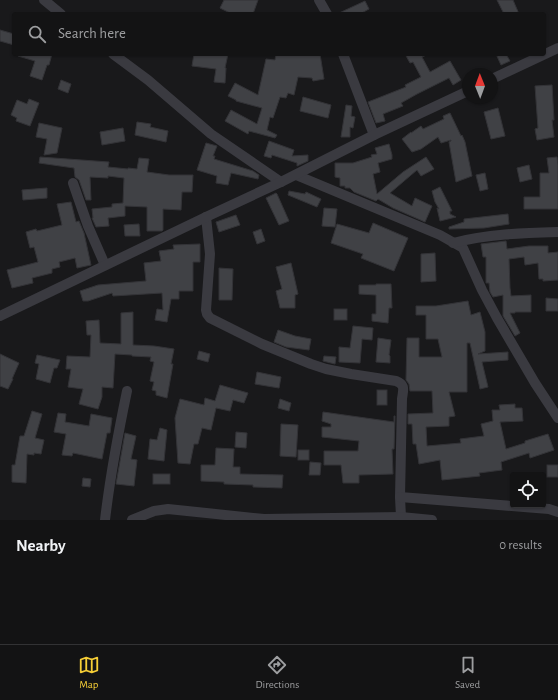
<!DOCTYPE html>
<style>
:root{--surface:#131314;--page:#202022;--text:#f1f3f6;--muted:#9d9ea0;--line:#323234;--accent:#f6ce36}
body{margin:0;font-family:"Alegreya Sans",sans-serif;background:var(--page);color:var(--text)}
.controls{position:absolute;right:12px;bottom:12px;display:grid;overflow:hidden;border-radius:4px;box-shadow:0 1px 3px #0004}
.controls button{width:36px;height:36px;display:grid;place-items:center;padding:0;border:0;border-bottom:1px solid var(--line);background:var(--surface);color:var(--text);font:20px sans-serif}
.compass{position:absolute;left:462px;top:68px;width:36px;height:36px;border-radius:50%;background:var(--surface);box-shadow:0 1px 3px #0004;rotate:359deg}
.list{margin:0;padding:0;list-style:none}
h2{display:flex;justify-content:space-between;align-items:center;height:52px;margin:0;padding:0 16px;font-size:17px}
h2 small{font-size:13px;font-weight:400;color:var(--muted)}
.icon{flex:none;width:22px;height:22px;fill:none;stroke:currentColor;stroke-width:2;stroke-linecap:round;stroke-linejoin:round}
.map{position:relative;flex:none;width:558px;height:520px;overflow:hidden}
.search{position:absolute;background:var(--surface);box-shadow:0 1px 3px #0004;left:12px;right:12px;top:12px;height:44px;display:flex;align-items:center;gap:10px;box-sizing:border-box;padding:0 14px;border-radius:4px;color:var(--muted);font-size:15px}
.sheet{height:124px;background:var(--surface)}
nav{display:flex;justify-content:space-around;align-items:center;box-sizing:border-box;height:56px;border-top:1px solid var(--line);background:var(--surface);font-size:11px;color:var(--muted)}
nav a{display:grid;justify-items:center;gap:2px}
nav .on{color:var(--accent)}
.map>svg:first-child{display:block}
</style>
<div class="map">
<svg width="558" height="520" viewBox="0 0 558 520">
<rect width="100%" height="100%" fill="#19191b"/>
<g fill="#404145" stroke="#333337">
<polygon points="224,0 258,0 253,14 232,14 220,8"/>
<polygon points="497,0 513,0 519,14 504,14"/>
<polygon points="365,1 369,9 360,14 337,14"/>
<polygon points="0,30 14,34 14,45 0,41"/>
<polygon points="18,54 52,54 49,65 47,65 42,80 30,76 35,61 18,56"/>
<polygon points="194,54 228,54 225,68 226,68 225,83 214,82 216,69 192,66"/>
<polygon points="276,54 320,54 324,79 313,81 312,78 298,77 294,95 288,93 286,98 280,97 273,118 270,117 267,130 277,135 275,138 249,131 248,134 225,121 231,110 257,124 262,108 236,101 236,100 228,96 235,83 258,95 266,59 275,60"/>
<polygon points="405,54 429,54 422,57 430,72 450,61 461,80 453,85 449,78 417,94 401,103 403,106 383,114 385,121 376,123 368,102 406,87 405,85 421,77 413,62 410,63"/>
<polygon points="496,54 506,54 510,61 501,65"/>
<polygon points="61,80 71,84 68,93 58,89"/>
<polygon points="552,85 554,120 552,120 554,137 537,140 535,129 538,128 535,86"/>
<polygon points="303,97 331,105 328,118 300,111"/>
<polygon points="29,99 39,103 30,126 16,121 17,118 11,115 17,100 27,104"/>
<polygon points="346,105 352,106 351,116 355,117 353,128 350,127 350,137 341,137"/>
<polygon points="498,108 505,136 491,139 484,112"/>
<polygon points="450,113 461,136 462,135 465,142 472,176 456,182 449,142 451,141 451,140 441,143 438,137 421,149 412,152 402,139 411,132 411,133 421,126 423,129 444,119 443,116"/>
<polygon points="137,122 151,124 150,127 168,131 166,142 135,135"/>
<polygon points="39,123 62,128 57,153 44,155 47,139 36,137"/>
<polygon points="123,128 125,141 102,145 100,132"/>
<polygon points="269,141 294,150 292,156 308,155 308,161 297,166 297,163 272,155 271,158 264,156"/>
<polygon points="206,143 217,146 213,156 215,156 214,159 253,171 259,175 258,179 231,173 228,185 216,183 217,176 197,170"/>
<polygon points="389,144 392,155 392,159 378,163 380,172 373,174 377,194 403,172 426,157 434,169 421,176 417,170 390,193 412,206 415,198 432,206 425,222 393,208 378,199 376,201 354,192 350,188 345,188 345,186 340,186 340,178 335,177 335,163 353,163 372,157 371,155 377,154 375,148"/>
<polygon points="40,157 109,162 108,167 128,169 128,168 137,169 139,158 149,159 147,172 169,175 193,175 192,192 182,192 181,210 163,209 163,230 162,231 147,231 147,207 125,206 125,216 108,218 109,226 96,227 92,218 93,218 92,209 112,207 112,204 123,203 124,178 108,176 108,178 90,177 91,200 86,200 79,180 75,177 74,168 39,163"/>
<polygon points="557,157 558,165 558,209 524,209 524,197 540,197 540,173 549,173 547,158"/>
<polygon points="529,165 532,179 520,182 517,168"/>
<polygon points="485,173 488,189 480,191 476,175"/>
<polygon points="440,187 452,211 450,211 450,214 456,217 440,221 437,208 439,209 435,202 432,191"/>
<polygon points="47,188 47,198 23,200 22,190"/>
<polygon points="289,191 305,194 306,192 321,199 317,207 288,195"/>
<polygon points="276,193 277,194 289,221 279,225 266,198"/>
<polygon points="71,202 76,222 79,221 84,233 91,265 77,268 75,258 59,262 60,267 52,269 52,273 32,278 33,283 12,288 7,270 38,262 34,247 30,248 26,232 36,229 37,231 62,225 57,204"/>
<polygon points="324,208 337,209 335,227 322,226"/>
<polygon points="508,214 509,224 484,228 449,229 449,227 464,222 464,219"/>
<polygon points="236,215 240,225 219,232 216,222"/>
<polygon points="373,223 408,238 394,271 361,258 363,254 331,243 337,224 369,233"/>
<polygon points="139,224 140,236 125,236 124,225"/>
<polygon points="261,229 265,241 257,244 253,232"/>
<polygon points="506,241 507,249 529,246 548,246 548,253 558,252 558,280 543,281 543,279 539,279 538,263 525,265 524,257 509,259 510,288 511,296 531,295 531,312 515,312 515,313 510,313 520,333 515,336 503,316 503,295 493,297 490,292 489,283 486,283 486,257 483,257 481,244"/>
<polygon points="200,244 200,262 193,262 193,291 179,291 179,299 171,299 167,322 155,320 157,309 163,310 162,293 113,296 112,293 88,301 83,301 80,291 98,285 146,281 144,263 161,261 159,251 174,249 173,245"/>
<polygon points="435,253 436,281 421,282 421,254"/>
<polygon points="291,263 298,294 295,295 295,308 280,308 276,291 282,289 276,267"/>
<polygon points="219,268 233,269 232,300 219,300"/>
<polygon points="376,284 391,284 392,308 389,308 388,323 372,321 372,314 376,314 376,295 359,294 359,285 376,285"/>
<polygon points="546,298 558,299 558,311 546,311"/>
<polygon points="468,301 471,315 480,312 485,332 485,351 478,354 508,352 508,360 482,362 488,387 480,389 470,343 467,343 467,392 449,392 455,416 449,417 449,426 426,427 427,446 461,443 460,439 484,436 481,424 493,421 492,410 500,410 499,405 515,404 515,408 522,408 523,421 500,422 506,449 525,443 525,441 548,434 554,450 530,458 529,453 501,462 502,470 479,473 480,476 442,480 440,460 419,464 416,444 413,444 412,424 408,424 408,414 433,413 432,391 410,391 409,384 406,380 407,338 419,338 419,357 442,357 438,339 426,339 426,315 416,315 416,306 436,306"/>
<rect x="334" y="309" width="13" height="11"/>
<polygon points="133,312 133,345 154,346 174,349 171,364 173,364 167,398 156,395 156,391 152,390 154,382 150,381 154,362 150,361 151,357 132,356 132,355 115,354 113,388 102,387 102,397 98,409 79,404 83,389 68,387 71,369 66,369 67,356 90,357 91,335 87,335 86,321 99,320 100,343 121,344 121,313"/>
<polygon points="353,326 373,328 372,340 362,339 360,363 339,362 339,347 350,348"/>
<polygon points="278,330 295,336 311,339 309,350 286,347 274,342"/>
<polygon points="378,338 391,340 389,355 390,356 390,363 376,362"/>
<polygon points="199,351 210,354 208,362 197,359"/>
<polygon points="0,354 19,363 12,379 13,379 8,389 0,386"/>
<polygon points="37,355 60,360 57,368 54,368 50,383 36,379 39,364 35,363"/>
<polygon points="324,356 336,357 335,364 323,361"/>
<polygon points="257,372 281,377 279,388 255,384"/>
<polygon points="220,385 248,393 244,403 233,400 230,411 216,408 211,430 202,428 198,444 194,444 190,464 178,463 175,418 180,399 204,405 205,398 215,401"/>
<rect x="377" y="390" width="10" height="15"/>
<polygon points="280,399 291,403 289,411 278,408"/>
<polygon points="32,411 42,414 35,438 44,440 41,454 34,453 34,455 27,454 26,483 12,482 12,465 15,465 20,436 24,436"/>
<polygon points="323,412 394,422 394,416 395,416 394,449 392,449 393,474 359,475 359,483 343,483 341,465 324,465 324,451 358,451 359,441 322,437 322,427 331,427 331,424 322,421"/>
<polygon points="58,413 66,414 65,422 89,426 91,414 112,418 110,433 107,433 102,459 73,453 72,456 62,455 66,434 54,432"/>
<polygon points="281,424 298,425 296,457 280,456"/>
<polygon points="160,428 167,430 164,461 148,459 150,439 157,440"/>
<polygon points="236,432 247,433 246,448 235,447"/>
<polygon points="125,433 136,436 131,459 137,460 134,486 116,484"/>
<polygon points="216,448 234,449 233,467 240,467 240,474 283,475 282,488 253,487 253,485 224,484 224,482 201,481 201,465 215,465"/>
<rect x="298" y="450" width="11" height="10"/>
<polygon points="310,462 321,463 320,475 309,475"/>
<rect x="547" y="465" width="11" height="12"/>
<rect x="153" y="474" width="17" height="10"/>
<polygon points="83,478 91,479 90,487 82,486"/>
</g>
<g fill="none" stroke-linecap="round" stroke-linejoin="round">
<g stroke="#3a3a40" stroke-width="10">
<polyline points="44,0 61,14"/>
<polyline points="319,0 327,14"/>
<polyline points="113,54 148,80 211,134 281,182"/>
<polyline points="343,54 374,135"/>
<polyline points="492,79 558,48"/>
<polyline points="296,175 440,235 463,248 482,290 497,318 535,383 558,418"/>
<polyline points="73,183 88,226 105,265"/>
<path d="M206 217 210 254 206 310 207 314 210 318 262 344 311 364 326 369 351 374 396 381C406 385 403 390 402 399L400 497 401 517"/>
<path d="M453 243C487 234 523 233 558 232"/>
<polyline points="0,316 206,217 281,182 374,135 468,91"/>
<polyline points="400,497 549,509 558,512"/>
<path d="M105 520C110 477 118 434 127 391"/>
<polyline points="132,520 154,511 168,509 264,519 401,517 432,520"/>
</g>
</g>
</svg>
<div class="controls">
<button><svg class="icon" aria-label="locate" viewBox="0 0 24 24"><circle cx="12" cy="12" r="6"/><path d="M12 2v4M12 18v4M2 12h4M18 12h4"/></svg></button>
</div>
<svg class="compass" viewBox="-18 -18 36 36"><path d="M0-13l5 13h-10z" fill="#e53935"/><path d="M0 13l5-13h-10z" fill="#9d9ea0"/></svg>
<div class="search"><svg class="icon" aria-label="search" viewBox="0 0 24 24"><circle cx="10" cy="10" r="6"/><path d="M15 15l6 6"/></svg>Search here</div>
</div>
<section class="sheet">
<h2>Nearby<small>0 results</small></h2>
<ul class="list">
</ul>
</section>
<nav>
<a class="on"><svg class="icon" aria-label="map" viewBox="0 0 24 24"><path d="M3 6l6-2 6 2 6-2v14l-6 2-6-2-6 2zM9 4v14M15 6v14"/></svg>Map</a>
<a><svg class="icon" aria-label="directions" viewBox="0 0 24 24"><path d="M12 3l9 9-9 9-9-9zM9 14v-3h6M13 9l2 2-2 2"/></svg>Directions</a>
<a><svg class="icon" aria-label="saved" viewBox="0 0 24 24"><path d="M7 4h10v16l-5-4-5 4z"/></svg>Saved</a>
</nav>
